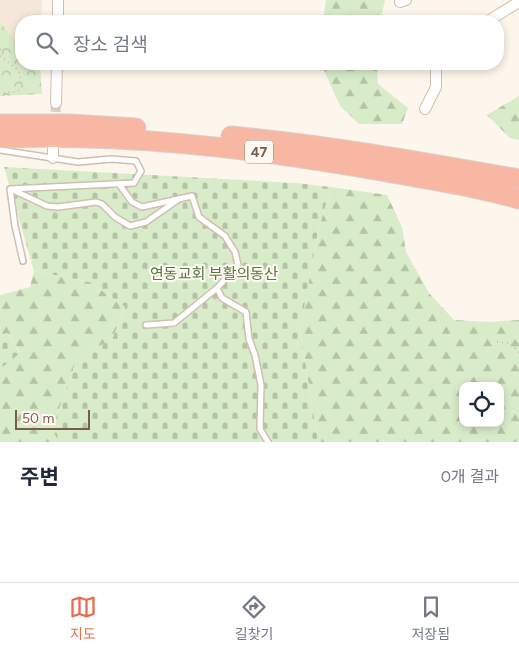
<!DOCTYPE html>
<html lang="ko">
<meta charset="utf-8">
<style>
:root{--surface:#fff;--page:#f6f6f7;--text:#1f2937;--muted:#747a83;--line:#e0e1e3;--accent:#e76f51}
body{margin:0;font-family:Figtree,"Noto Sans KR",sans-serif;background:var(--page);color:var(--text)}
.controls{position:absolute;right:15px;bottom:15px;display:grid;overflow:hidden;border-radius:10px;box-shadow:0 2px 8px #0003}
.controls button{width:45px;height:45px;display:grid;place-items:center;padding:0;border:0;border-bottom:1px solid var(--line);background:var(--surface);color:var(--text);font:25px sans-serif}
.scale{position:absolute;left:15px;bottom:12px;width:75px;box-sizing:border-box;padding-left:5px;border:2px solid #7a5c4d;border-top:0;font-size:14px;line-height:18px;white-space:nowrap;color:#7a5c4d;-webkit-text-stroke:4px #fffaf3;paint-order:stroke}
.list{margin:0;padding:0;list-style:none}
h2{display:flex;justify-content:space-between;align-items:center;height:65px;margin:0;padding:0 20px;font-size:21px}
h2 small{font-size:16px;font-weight:400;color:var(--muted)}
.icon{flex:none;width:28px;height:28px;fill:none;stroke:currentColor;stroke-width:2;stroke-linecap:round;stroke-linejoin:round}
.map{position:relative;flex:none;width:519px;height:442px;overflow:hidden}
.search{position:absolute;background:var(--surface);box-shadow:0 2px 8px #0003;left:15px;right:15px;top:15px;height:55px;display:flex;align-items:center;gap:12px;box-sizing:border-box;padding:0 18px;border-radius:20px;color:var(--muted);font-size:19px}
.sheet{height:140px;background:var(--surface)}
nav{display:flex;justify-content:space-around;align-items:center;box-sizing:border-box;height:70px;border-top:1px solid var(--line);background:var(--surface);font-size:14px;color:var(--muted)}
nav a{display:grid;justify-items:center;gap:2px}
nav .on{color:var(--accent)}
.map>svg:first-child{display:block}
</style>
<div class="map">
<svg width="519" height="442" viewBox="0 0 519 442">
<defs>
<pattern id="forest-firs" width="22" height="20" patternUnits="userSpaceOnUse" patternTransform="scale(1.25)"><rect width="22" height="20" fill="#d8ecc9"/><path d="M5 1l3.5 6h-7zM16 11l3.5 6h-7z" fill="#b4c2a5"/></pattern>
<pattern id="cemetery-stones" width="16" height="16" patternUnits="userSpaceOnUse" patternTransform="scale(1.25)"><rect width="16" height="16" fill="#d8ecc9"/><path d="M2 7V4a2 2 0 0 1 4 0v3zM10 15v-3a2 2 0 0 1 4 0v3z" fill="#b4c2a5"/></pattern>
<pattern id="park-crowns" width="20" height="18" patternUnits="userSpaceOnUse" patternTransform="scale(1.25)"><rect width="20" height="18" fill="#d8ecc9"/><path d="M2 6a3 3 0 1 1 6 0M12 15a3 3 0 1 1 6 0" fill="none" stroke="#b4c2a5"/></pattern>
</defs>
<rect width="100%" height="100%" fill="#fdf6ec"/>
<polygon fill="#f5e8da" points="0,0 42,0 41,21 21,21 21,47 0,22"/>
<g fill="url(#forest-firs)" fill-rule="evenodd">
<polygon points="326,0 385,0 380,21 323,21"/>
<polygon points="321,64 377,64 378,84 408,108 402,124 359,124 340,106"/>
<polygon points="519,96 519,140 510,138 487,115"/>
<path d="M331 187 387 195 402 227 406 252 429 293 454 320 489 322 519 320V442H318L300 330 318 231ZM463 386H500V423H463Z"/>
<polygon points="34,271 90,282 125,307 112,340 78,356 52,429 59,442 0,442 0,369 20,352 7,333 0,337 0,295 30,287"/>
</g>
<g fill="url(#cemetery-stones)">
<polygon points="4,167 296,183 331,187 318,231 300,330 318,442 59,442 52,429 78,356 112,340 125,307 90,282 34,271"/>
<polygon points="7,333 20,353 0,369 0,337"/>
</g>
<polygon fill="url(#park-crowns)" points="0,22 21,47 21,64 40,64 42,94 0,96"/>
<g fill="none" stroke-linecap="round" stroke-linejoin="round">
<polyline stroke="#dcd0c4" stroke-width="10" stroke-dasharray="10 5" stroke-linecap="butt" points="55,127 56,103"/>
<g stroke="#d1beb0" stroke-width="8">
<g id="lane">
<polyline points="0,150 78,162 111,159 136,161 141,171 134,183 10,189 15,226 23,261"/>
<polyline points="119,184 132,202 142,207 192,196 199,217 225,236 235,252 238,265 217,288 222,298 246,312 249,339 255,355 261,385 260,429 268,442"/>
<polyline points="13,190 47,206 58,207 96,202 102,204 115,217 130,226 146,222 179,199"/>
<polyline points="146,325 174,323 217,288"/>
</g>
</g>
<g stroke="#d1beb0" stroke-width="12">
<g id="street">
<polyline points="400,2 406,0"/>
<polyline points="58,21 58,0"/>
<polyline points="488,21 519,2"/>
<polyline points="56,103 57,64"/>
<polyline points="425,109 436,87 436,64"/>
<polyline points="53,149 53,158"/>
</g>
</g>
<g stroke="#dad1cd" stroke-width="21">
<g id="highway">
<polyline points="0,124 70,124 136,128"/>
<path d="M231 136C328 145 423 162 519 179"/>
<path d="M0 138C123 134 242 147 363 168 415 177 468 185 519 199"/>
</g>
</g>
<g stroke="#d9b8a5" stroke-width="2" stroke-dasharray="1 4" stroke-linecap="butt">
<polyline points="0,49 5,58"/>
<polyline points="0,56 19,71 22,88 15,92 0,93"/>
<polyline points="497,342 510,343 519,352"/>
</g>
<use href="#lane" stroke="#fff" stroke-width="5"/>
<use href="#street" stroke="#fff" stroke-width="10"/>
<use href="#highway" stroke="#f7b7a3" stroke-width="19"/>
</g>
<g text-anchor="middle" stroke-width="4" stroke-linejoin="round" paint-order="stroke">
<rect fill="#fffaf3" stroke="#a28b7f" stroke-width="1" x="245" y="140.5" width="28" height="23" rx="4"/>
<g font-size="14" font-weight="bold" fill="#7a5c4d">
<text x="259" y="157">47</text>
</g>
<g font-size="15" fill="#537a41" stroke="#fffaf3">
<text x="214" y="279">연동교회 부활의동산</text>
</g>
</g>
</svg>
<div class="controls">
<button><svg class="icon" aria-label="locate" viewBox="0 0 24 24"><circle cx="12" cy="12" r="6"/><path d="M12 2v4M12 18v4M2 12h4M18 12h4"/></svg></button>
</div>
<div class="scale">50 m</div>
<div class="search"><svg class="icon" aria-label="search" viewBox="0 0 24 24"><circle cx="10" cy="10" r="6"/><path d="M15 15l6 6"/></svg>장소 검색</div>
</div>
<section class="sheet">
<h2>주변<small>0개 결과</small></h2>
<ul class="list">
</ul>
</section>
<nav>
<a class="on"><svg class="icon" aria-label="map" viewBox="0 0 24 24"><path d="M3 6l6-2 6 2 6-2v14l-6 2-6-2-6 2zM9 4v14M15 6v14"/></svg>지도</a>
<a><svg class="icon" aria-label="directions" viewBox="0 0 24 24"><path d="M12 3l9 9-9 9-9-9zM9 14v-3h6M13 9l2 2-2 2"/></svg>길찾기</a>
<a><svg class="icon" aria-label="saved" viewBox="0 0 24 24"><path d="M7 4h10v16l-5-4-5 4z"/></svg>저장됨</a>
</nav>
